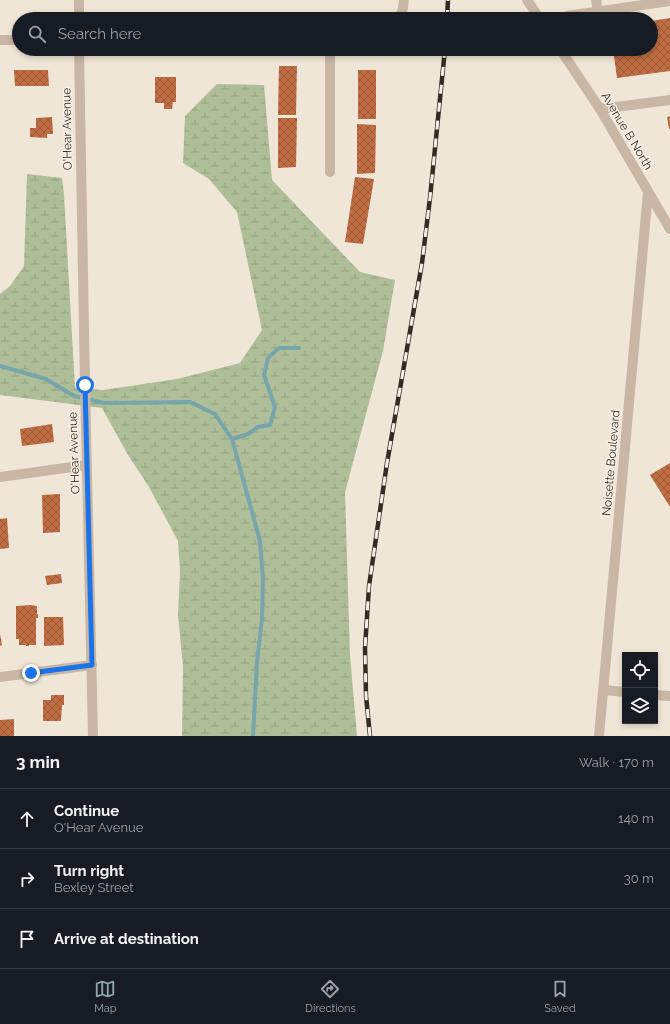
<!DOCTYPE html>
<meta charset="utf-8">
<style>
:root{--surface:#171b24;--page:#20242c;--text:#f1f3f6;--muted:#9ea1a6;--line:#363941;--accent:#92a7ac}
body{margin:0;font-family:Raleway,sans-serif;background:var(--page);color:var(--text)}
.controls{position:absolute;right:12px;bottom:12px;display:grid;overflow:hidden;border-radius:0px;box-shadow:0 2px 6px #0003}
.controls button{width:36px;height:36px;display:grid;place-items:center;padding:0;border:0;border-bottom:1px solid var(--line);background:var(--surface);color:var(--text);font:20px sans-serif}
.stop{position:absolute;width:12px;height:12px;margin:-9px;border:3px solid #1a73e8;border-radius:50%;background:#fff}
.stop.end{background:#1a73e8;border-color:#fff;box-shadow:0 1px 4px #0008}
.list{margin:0;padding:0;list-style:none}
h2{display:flex;justify-content:space-between;align-items:center;height:52px;margin:0;padding:0 16px;font-size:17px}
h2 small{font-size:13px;font-weight:400;color:var(--muted)}
.list li{display:grid;grid-template-columns:26px 1fr auto;gap:12px;align-items:center;box-sizing:border-box;height:60px;padding:0 16px;border-top:1px solid var(--line)}
.list b{display:block;font-size:15px;white-space:nowrap}
.list p{margin:0;font-size:13px;white-space:nowrap;color:var(--muted)}
.list em{font-size:13px;font-style:normal;color:var(--muted)}
.icon{flex:none;width:22px;height:22px;fill:none;stroke:currentColor;stroke-width:2;stroke-linecap:round;stroke-linejoin:round}
.map{position:relative;flex:none;width:670px;height:736px;overflow:hidden}
.search{position:absolute;background:var(--surface);box-shadow:0 2px 6px #0003;left:12px;right:12px;top:12px;height:44px;display:flex;align-items:center;gap:10px;box-sizing:border-box;padding:0 14px;border-radius:22px;color:var(--muted);font-size:15px}
.sheet{height:232px;background:var(--surface)}
nav{display:flex;justify-content:space-around;align-items:center;box-sizing:border-box;height:56px;border-top:1px solid var(--line);background:var(--surface);font-size:11px;color:var(--muted)}
nav a{display:grid;justify-items:center;gap:2px}
nav .on{color:var(--accent)}
.map>svg:first-child{display:block}
</style>
<div class="map">
<svg width="670" height="736" viewBox="0 0 670 736">
<defs>
<pattern id="wetland-marsh" width="20" height="14" patternUnits="userSpaceOnUse"><rect width="20" height="14" fill="#aebe99"/><path d="M1 5h8M5 5V1M11 12h8M15 12V8" fill="none" stroke="#96a384"/></pattern>
<pattern id="building-cross-hatch" width="8" height="8" patternUnits="userSpaceOnUse"><rect width="8" height="8" fill="#c16d44"/><path d="M0 0l8 8M0 8l8-8" fill="none" stroke="#9d5a39"/></pattern>
</defs>
<rect width="100%" height="100%" fill="#f0e6d8"/>
<polygon fill="url(#wetland-marsh)" points="217,84 264,85 272,180 360,272 395,280 383,351 345,492 350,655 357,736 182,736 183,667 178,615 180,571 178,541 149,487 128,455 102,408 0,395 0,294 10,286 24,266 27,174 62,178 64,195 75,388 103,390 177,379 240,363 262,330 237,212 209,179 183,163 185,116"/>
<g fill="none" stroke-linecap="round" stroke-linejoin="round">
<g stroke="#78a5ab" stroke-width="4">
<polyline points="0,366 46,379 74,396 104,403 190,402 215,414 232,439 260,541 263,579 262,619 257,662 253,736"/>
<polyline points="232,439 248,434 258,427 270,425 275,407 264,375 268,358 279,348 299,348"/>
</g>
</g>
<g fill="url(#building-cross-hatch)">
<polygon points="670,18 670,71 617,78 613,49 651,49 651,21"/>
<polygon points="279,66 297,66 296,115 278,115"/>
<polygon points="14,70 48,70 49,86 15,86"/>
<rect x="358" y="70" width="18" height="49"/>
<polygon points="155,77 176,77 176,102 173,102 172,109 164,109 164,103 155,103"/>
<polygon points="670,116 670,129 669,129 667,117"/>
<polygon points="52,117 53,134 47,134 47,138 30,137 30,128 36,128 36,118"/>
<polygon points="278,118 297,118 296,167 278,168"/>
<polygon points="357,124 376,125 375,173 357,174"/>
<polygon points="355,177 374,179 363,244 345,242"/>
<polygon points="52,424 54,442 22,446 20,429"/>
<polygon points="670,463 670,507 650,475"/>
<polygon points="60,494 60,532 43,533 42,495"/>
<polygon points="7,518 9,548 0,549 0,519"/>
<polygon points="61,574 62,583 47,585 45,576"/>
<polygon points="31,605 37,606 37,614 38,614 38,618 36,618 36,645 29,645 29,646 26,646 26,645 19,645 19,639 16,639 16,606"/>
<polygon points="44,617 63,617 64,645 44,646"/>
<polygon points="0,634 2,645 0,646"/>
<polygon points="51,695 64,695 64,705 62,705 61,721 43,721 43,700 51,700"/>
<polygon points="14,719 14,736 0,736 0,720"/>
</g>
<g fill="none" stroke-linecap="round" stroke-linejoin="round">
<g stroke="#c7b7a4" stroke-width="10">
<polyline points="527,0 540,19"/>
<polyline points="596,0 598,11"/>
<polyline points="79,19 79,0"/>
<polyline points="400,19 403,8 404,0"/>
<polyline points="560,19 567,16 670,1"/>
<polyline points="0,40 19,40"/>
<polyline points="79,49 85,385 93,736"/>
<polyline points="560,49 600,109 670,229"/>
<polyline points="600,109 670,100"/>
<polyline points="330,172 330,49"/>
<polyline points="0,477 87,465"/>
<polyline points="0,677 92,665"/>
<polyline points="604,690 625,692"/>
<polyline points="655,695 670,696"/>
<polyline points="599,736 648,192"/>
</g>
<g stroke="#332b26" stroke-width="4.5">
<g id="rail">
<polyline points="447,19 448,0"/>
<polyline points="370,736 366,696 365,648 369,586 387,463 422,263 430,198 445,49"/>
</g>
</g>
<use href="#rail" stroke="#f8f0e3" stroke-width="3" stroke-dasharray="9" stroke-linecap="butt"/>
</g>
<g fill="none" stroke-linecap="round" stroke-linejoin="round">
<polyline stroke="#1a73e8" stroke-width="5" points="31,673 92,665 85,385"/>
</g>
<g text-anchor="middle" stroke-width="3" stroke-linejoin="round" paint-order="stroke">
<g font-size="12" fill="#332b26" stroke="#f8f0e3">
<text transform="translate(67 129) rotate(-91)" y="4">O'Hear Avenue</text>
<text transform="translate(627 131) rotate(59)" y="4">Avenue B North</text>
<text transform="translate(74 453) rotate(-92)" y="4">O'Hear Avenue</text>
<text transform="translate(611 463) rotate(-85)" y="4">Noisette Boulevard</text>
</g>
</g>
</svg>
<div class="controls">
<button><svg class="icon" aria-label="locate" viewBox="0 0 24 24"><circle cx="12" cy="12" r="6"/><path d="M12 2v4M12 18v4M2 12h4M18 12h4"/></svg></button>
<button><svg class="icon" aria-label="layers" viewBox="0 0 24 24"><path d="M12 4l9 5-9 5-9-5zM3 14l9 5 9-5"/></svg></button>
</div>
<div class="stop" style="left:85px;top:385px"></div>
<div class="stop end" style="left:31px;top:673px"></div>
<div class="search"><svg class="icon" aria-label="search" viewBox="0 0 24 24"><circle cx="10" cy="10" r="6"/><path d="M15 15l6 6"/></svg>Search here</div>
</div>
<section class="sheet">
<h2>3 min<small>Walk · 170 m</small></h2>
<ul class="list">
<li><svg class="icon" aria-label="ahead" viewBox="0 0 24 24"><path d="M12 20V5M6 11l6-6 6 6"/></svg><div><b>Continue</b><p>O'Hear Avenue</p></div><em>140 m</em></li>
<li><svg class="icon" aria-label="right" viewBox="0 0 24 24"><path d="M7 20v-9h11M14 6l5 5-5 5"/></svg><div><b>Turn right</b><p>Bexley Street</p></div><em>30 m</em></li>
<li><svg class="icon" aria-label="arrive" viewBox="0 0 24 24"><path d="M6 21V4h12l-3 4 3 4H6"/></svg><div><b>Arrive at destination</b></div></li>
</ul>
</section>
<nav>
<a class="on"><svg class="icon" aria-label="map" viewBox="0 0 24 24"><path d="M3 6l6-2 6 2 6-2v14l-6 2-6-2-6 2zM9 4v14M15 6v14"/></svg>Map</a>
<a><svg class="icon" aria-label="directions" viewBox="0 0 24 24"><path d="M12 3l9 9-9 9-9-9zM9 14v-3h6M13 9l2 2-2 2"/></svg>Directions</a>
<a><svg class="icon" aria-label="saved" viewBox="0 0 24 24"><path d="M7 4h10v16l-5-4-5 4z"/></svg>Saved</a>
</nav>
